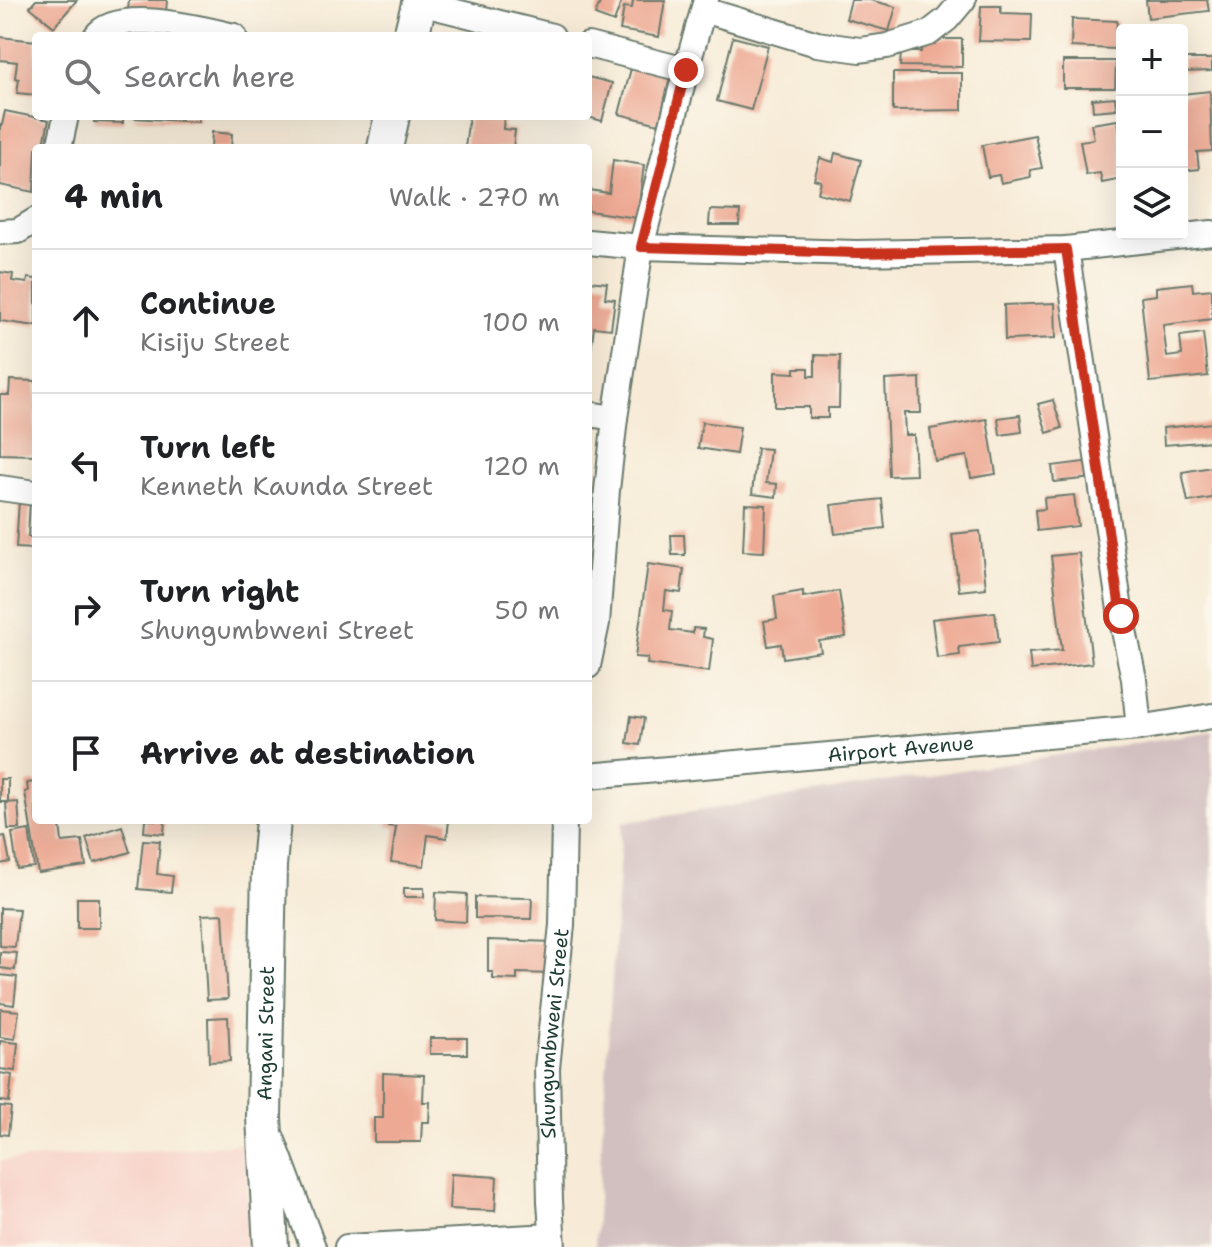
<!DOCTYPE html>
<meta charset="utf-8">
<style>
:root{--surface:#fff;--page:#f2f2f2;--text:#202124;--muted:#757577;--line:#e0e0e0}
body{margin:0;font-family:"Shantell Sans",sans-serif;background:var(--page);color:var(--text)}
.controls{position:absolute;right:24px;top:24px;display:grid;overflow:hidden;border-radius:8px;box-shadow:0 8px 32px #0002}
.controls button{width:72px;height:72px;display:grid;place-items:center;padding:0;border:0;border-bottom:2px solid var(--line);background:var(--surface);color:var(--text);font:40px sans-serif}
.stop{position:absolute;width:24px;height:24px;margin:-18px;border:6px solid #c8321e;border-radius:50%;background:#fff}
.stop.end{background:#c8321e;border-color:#fff;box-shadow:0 2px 8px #0008}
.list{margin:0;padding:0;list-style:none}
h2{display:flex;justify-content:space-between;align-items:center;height:104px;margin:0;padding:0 32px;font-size:34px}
h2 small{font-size:26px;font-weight:400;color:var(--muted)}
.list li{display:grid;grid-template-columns:52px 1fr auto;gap:24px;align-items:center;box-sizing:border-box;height:144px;padding:0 32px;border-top:2px solid var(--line)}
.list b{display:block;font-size:30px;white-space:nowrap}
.list p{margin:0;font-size:26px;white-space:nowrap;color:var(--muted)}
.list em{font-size:26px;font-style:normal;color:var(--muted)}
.icon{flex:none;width:44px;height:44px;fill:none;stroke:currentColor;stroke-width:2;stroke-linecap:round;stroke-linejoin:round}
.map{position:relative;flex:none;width:1212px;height:1247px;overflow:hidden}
.search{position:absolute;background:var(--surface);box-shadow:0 8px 32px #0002;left:32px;top:32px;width:560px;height:88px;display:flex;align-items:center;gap:20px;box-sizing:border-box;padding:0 28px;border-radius:8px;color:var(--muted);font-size:30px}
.panel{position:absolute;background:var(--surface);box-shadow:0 8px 32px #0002;left:32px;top:144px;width:560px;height:680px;border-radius:8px}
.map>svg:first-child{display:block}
</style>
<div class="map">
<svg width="1212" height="1247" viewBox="0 0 1212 1247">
<rect width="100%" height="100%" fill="#fbf7ec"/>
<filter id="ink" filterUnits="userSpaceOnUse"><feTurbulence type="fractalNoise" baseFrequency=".0125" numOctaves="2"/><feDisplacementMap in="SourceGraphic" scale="16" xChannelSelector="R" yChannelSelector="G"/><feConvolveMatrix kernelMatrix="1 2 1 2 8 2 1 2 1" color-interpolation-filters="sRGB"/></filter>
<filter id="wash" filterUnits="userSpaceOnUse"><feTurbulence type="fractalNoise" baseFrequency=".006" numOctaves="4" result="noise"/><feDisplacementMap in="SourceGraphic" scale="32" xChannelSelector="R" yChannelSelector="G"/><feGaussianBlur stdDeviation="1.8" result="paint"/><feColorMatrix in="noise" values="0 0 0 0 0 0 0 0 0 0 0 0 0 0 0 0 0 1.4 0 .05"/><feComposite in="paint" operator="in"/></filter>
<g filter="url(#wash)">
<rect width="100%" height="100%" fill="#f7ebd7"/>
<polygon fill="#f7d1c8" points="245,1144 250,1247 0,1247 0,1161"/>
<polygon fill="#d2bfc0" points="1212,731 1212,1247 595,1247 622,823"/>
<g id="blocks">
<g fill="#eda993">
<polygon points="36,0 77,0 54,27 30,7"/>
<polygon points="129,0 167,0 166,13 128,9"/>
<polygon points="601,0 622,0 614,22 595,15"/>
<polygon points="633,0 665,0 659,37 620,30 624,7 632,8"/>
<polygon points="851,0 870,0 896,7 889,31 846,19"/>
<polygon points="1146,0 1207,0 1209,11 1148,18"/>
<polygon points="981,6 1001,6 1001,13 1032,14 1031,42 979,41"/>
<polygon points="1072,19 1117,21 1115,49 1071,47"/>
<polygon points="0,37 36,41 36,95 17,93 19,79 15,78 17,62 0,60"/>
<polygon points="733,37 768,46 751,110 717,101"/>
<polygon points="921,39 962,39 962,67 900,66 901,52 921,52"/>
<polygon points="1182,59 1212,59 1212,71 1182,72"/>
<polygon points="633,61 672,70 659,124 619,114"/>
<polygon points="1063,61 1116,61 1115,88 1063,88"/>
<polygon points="893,73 962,73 962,110 893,111"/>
<polygon points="588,77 612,83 602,121 588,117"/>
<polygon points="1210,91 1212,151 1197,152 1199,169 1182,171 1182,94"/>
<polygon points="1115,97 1116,109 1093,111 1092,99"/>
<polygon points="5,111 49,120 43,148 36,148 34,192 0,185 0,124 2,125"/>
<polygon points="94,116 123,116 123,123 94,122"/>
<polygon points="134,116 198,116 198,122 134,118"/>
<polygon points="469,116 504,116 503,129 515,130 513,148 465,148"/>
<polygon points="1118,120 1121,138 1122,138 1122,179 1102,183 1100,173 1086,175 1080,141 1094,139 1091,124"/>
<polygon points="212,132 232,134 231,148 211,148"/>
<polygon points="1035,135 1042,168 1030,170 1031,177 1001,183 999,175 988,177 982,145"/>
<polygon points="835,153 861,160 850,201 818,193 821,181 814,179 820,158 833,162"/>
<polygon points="613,160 644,165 637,218 588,211 588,190 609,193"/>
<polygon points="710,210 740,211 739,225 709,225"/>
<polygon points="0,272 13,274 12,281 27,283 28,278 36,279 36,326 0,321"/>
<polygon points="588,281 607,283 605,298 615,299 611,329 594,327 590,358 588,358"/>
<polygon points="1192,283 1193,291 1212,289 1212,319 1163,325 1167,357 1182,355 1180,336 1203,333 1208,376 1150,382 1141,297 1156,295 1156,287"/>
<polygon points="1055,303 1056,338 1005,340 1004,305"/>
<polygon points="815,355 840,356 839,408 828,408 828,418 809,418 809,407 775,407 775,372 795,373 795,368 809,368 809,376 815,376"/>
<polygon points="920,378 921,413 904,413 905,435 914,435 916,475 889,476 885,380"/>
<polygon points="10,380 36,381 35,455 0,454 0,395 9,395"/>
<polygon points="1053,400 1062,428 1047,433 1038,404"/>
<polygon points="1020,415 1022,432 1000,435 998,418"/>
<polygon points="987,419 996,474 971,478 967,456 935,461 930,429"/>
<polygon points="702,422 740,427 736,454 698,448"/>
<polygon points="1212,423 1212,441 1164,445 1163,428"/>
<polygon points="757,448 770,449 766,483 777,484 776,497 752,494"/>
<polygon points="1091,461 1093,478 1054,482 1052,466"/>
<polygon points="1212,467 1212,498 1188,502 1182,472"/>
<polygon points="1074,495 1078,526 1037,531 1035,510 1045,509 1044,498"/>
<polygon points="882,499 885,528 835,534 831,505"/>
<polygon points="19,500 30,501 28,537 35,537 34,549 16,548"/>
<polygon points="745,504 766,505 764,552 743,551"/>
<polygon points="980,531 986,588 959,591 952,534"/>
<polygon points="671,535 684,535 685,555 672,555"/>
<polygon points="1079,553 1092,663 1031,670 1029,653 1062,650 1051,556"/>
<polygon points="648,564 684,569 681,593 666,591 664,610 672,611 670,630 693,633 693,628 704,629 703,637 713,639 709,672 647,664 648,658 635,657"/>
<polygon points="803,591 803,597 839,591 846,637 819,641 821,652 783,658 781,644 768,646 764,621 777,619 774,596"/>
<polygon points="995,612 999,642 959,647 960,655 937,658 932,619"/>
<polygon points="631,716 644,718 640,745 627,743"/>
<rect x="0" y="779" width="8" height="23"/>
<polygon points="36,782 36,820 76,820 76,822 60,824 62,842 82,840 86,866 38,873 25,792 28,791 27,783"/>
<polygon points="18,802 20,829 8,829 6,803"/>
<polygon points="145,820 165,820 164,834 144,832"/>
<polygon points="388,820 449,820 447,838 428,835 424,866 391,862 396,827 388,826"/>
<polygon points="122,826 130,852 94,863 86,838"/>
<polygon points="29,830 34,867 17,869 12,833"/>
<polygon points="5,836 10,862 0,864 0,837"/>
<polygon points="143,840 160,841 157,874 173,876 171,892 138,889"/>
<rect x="404" y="888" width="20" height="9"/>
<polygon points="436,892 467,894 466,922 435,920"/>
<polygon points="475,897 532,898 531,919 475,918"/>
<rect x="77" y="898" width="22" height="30"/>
<polygon points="0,908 19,909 15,947 0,946"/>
<polygon points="223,914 228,999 207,1000 202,915"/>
<polygon points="488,940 555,942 554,974 517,973 517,980 493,979 493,972 488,972"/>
<polygon points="0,952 17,953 15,970 0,968"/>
<polygon points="0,975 17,977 14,1005 0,1003"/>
<polygon points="0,1009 19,1011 15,1039 0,1037"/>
<polygon points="228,1017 230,1061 209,1062 208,1018"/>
<rect x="430" y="1038" width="37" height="16"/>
<polygon points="0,1041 18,1043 15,1071 0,1069"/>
<polygon points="0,1073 12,1075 9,1102 0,1101"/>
<polygon points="383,1073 424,1075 423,1102 430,1102 429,1122 422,1122 421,1142 374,1142 374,1118 383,1118"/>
<polygon points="0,1106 11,1107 8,1135 0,1134"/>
<polygon points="451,1174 497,1177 495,1211 449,1209"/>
</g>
</g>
</g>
<g filter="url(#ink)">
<use href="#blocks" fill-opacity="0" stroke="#6b7a6d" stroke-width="2"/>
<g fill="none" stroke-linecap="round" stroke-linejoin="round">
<g stroke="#6b7a6d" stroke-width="28">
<g id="street">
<polyline points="420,3 552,36"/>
<polyline points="704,10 817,44 860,50 887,46 929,33 947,19 963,0"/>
<path d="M96 36C117 6 204 29 234 36"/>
<polyline points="588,45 686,70"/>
<polyline points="59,148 66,116"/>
<polyline points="0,232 18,231 36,220"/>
<polyline points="588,242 641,247 857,253 1066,249 1212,233"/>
<polyline points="1066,249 1121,616 1134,679 1139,728"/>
<polyline points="588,414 615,418"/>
<polyline points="0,488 36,493"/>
<polyline points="588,666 597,623 607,490 615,418 641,247 686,70 706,0"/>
<path id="s1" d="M588 776 1139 728 1212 716"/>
<polyline points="272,1138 313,1247"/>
<polyline points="347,1247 552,1236"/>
<path id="s2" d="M553 1247 550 1201 547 1068 562 925 564 820"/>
</g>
</g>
<g stroke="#6b7a6d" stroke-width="38">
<g id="secondary">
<polyline points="411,36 420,0"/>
<polyline points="385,148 392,116"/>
<path id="s3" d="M271 1247 264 1117 269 866 273 820"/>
</g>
</g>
<use href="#street" stroke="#fff" stroke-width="24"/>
<use href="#secondary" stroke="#fff" stroke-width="34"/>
</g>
</g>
<g fill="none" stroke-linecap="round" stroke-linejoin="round" filter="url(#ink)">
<polyline stroke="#c8321e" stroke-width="10" points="686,70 641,247 857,253 1066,249 1121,616"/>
</g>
<g text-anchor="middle" stroke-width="8" stroke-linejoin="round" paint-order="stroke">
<g font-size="20" fill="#1f3d34" stroke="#fbf7ec">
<text dy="7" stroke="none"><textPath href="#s1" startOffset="314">Airport Avenue</textPath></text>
<text dy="7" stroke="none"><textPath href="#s3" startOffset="214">Angani Street</textPath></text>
<text dy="7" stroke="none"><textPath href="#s2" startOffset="214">Shungumbweni Street</textPath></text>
</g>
</g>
</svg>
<div class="controls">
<button>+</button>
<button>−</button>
<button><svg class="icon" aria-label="layers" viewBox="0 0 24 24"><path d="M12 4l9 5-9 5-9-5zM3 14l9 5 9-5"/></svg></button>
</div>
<div class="stop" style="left:1121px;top:616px"></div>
<div class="stop end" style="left:686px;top:70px"></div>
<div class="search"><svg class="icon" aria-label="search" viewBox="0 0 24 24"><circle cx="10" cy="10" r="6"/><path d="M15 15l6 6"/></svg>Search here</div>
<section class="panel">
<h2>4 min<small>Walk · 270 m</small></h2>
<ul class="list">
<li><svg class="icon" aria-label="ahead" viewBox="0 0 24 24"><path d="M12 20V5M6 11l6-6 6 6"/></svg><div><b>Continue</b><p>Kisiju Street</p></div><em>100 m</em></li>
<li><svg class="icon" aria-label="left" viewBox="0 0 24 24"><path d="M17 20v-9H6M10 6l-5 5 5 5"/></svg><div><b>Turn left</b><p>Kenneth Kaunda Street</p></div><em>120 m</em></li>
<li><svg class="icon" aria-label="right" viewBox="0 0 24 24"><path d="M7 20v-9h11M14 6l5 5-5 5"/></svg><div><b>Turn right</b><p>Shungumbweni Street</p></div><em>50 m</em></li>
<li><svg class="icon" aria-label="arrive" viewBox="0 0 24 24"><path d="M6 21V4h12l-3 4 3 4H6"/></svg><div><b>Arrive at destination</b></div></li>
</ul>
</section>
</div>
